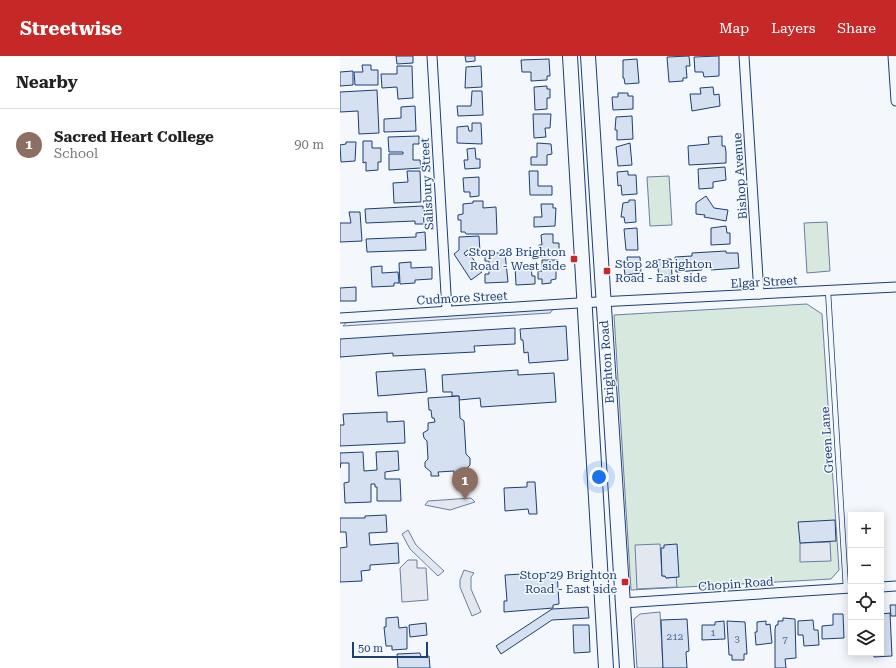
<!DOCTYPE html>
<meta charset="utf-8">
<style>
:root{--surface:#fff;--page:#f2f2f2;--text:#222;--muted:#767676;--line:#e0e0e0;--accent:#c62828}
body{margin:0;font-family:"Roboto Serif",serif;background:var(--page);color:var(--text)}
.controls{position:absolute;right:12px;bottom:12px;display:grid;overflow:hidden;border-radius:0px;box-shadow:0 2px 10px #0003}
.controls button{width:36px;height:36px;display:grid;place-items:center;padding:0;border:0;border-bottom:1px solid var(--line);background:var(--surface);color:var(--text);font:20px sans-serif}
.scale{position:absolute;left:12px;bottom:10px;width:76px;box-sizing:border-box;padding-left:4px;border:2px solid #1d3f73;border-top:0;font-size:11px;line-height:14px;white-space:nowrap;color:#1d3f73;-webkit-text-stroke:3px #f4f7fb;paint-order:stroke}
.you{position:absolute;left:259px;top:421px;width:14px;height:14px;margin:-10px;border:3px solid #fff;border-radius:50%;background:#1a73e8;box-shadow:0 0 0 6px #1a73e833}
.badge{display:grid;place-items:center;width:26px;height:26px;border-radius:50%;background:var(--accent);color:#fff;font-size:13px;font-weight:700}
.pin{position:absolute;translate:-50% -33px;filter:drop-shadow(0 1px 2px #0008)}
.pin::after{content:'';position:absolute;top:21px;width:14px;height:12px;background:inherit;clip-path:polygon(0 0,100% 0,50% 100%)}
.list{margin:0;padding:0;list-style:none}
h2{display:flex;justify-content:space-between;align-items:center;height:52px;margin:0;padding:0 16px;font-size:17px}
h2 small{font-size:13px;font-weight:400;color:var(--muted)}
.list li{display:grid;grid-template-columns:26px 1fr auto;gap:12px;align-items:center;box-sizing:border-box;height:72px;padding:0 16px;border-top:1px solid var(--line)}
.list b{display:block;font-size:15px;white-space:nowrap}
.list p{margin:0;font-size:13px;white-space:nowrap;color:var(--muted)}
.list em{font-size:13px;font-style:normal;color:var(--muted)}
.icon{flex:none;width:22px;height:22px;fill:none;stroke:currentColor;stroke-width:2;stroke-linecap:round;stroke-linejoin:round}
.map{position:relative;flex:none;width:556px;height:612px;overflow:hidden}
header{display:flex;align-items:center;gap:24px;box-sizing:border-box;height:56px;padding:0 20px;background:var(--accent);color:#fff}
header strong{font-size:19px}
nav{display:flex;gap:22px;margin-inline-start:auto;font-size:14px}
main{display:flex}
aside{flex:1;background:var(--surface)}
.map>svg:first-child{display:block}
</style>
<header>
<strong>Streetwise</strong>
<nav><a>Map</a><a>Layers</a><a>Share</a></nav>
</header>
<main>
<aside>
<h2>Nearby<small></small></h2>
<ul class="list">
<li><span class="badge" style="background:#8d6e63">1</span><div><b>Sacred Heart College</b><p>School</p></div><em>90 m</em></li>
</ul>
</aside>
<div class="map">
<svg width="556" height="612" viewBox="0 0 556 612">
<rect width="100%" height="100%" fill="#f4f7fb"/>
<g fill="#d7e8df" stroke="#687fa3">
<polygon points="329,120 332,169 310,170 307,121"/>
<polygon points="487,166 490,215 467,217 464,167"/>
<polygon points="467,248 482,258 499,514 491,523 291,534 274,259"/>
</g>
<g fill="#e3e8f0" stroke="#687fa3">
<polygon points="216,250 210,257 3,270 10,262"/>
<polygon points="131,442 135,446 110,454 85,449 88,445"/>
<polygon points="68,474 76,489 104,515 98,520 70,493 62,478"/>
<polygon points="490,486 491,505 460,506 460,487"/>
<polygon points="320,488 322,520 325,520 326,522 336,521 337,531 297,533 295,489"/>
<polygon points="68,504 77,504 77,512 86,512 88,544 62,546 60,512"/>
<polygon points="124,514 134,517 131,521 131,533 141,556 132,560 120,531 120,524"/>
<polygon points="320,556 323,612 297,612 294,563 300,558"/>
</g>
<g fill="#d5e0f0" stroke="#1d3f73">
<polygon points="56,0 73,0 73,7 57,8"/>
<polygon points="125,0 135,0 135,5 126,6"/>
<polygon points="349,0 350,10 346,10 347,22 343,22 343,25 329,26 327,1"/>
<polygon points="379,0 379,20 364,21 363,16 355,16 354,1"/>
<polygon points="209,3 210,20 207,20 207,24 191,25 191,16 182,16 181,4"/>
<polygon points="297,3 299,27 285,28 284,22 283,22 283,4"/>
<polygon points="22,9 31,9 31,14 38,14 38,29 15,29 14,16 23,16"/>
<polygon points="57,10 72,10 73,42 58,43 57,31 42,32 41,18 57,18"/>
<polygon points="141,10 142,31 125,32 126,11"/>
<polygon points="13,15 13,29 0,30 0,16"/>
<polygon points="207,30 207,33 210,33 210,42 207,42 207,53 195,54 194,31"/>
<polygon points="373,31 374,39 379,38 380,50 352,55 350,38 361,38 360,32"/>
<polygon points="37,34 39,77 19,78 18,55 0,56 0,36"/>
<polygon points="132,35 142,35 143,59 118,60 117,50 131,50"/>
<polygon points="278,37 288,37 288,40 293,40 293,53 273,54 272,41 278,41"/>
<polygon points="75,50 76,75 44,76 44,63 61,62 61,51"/>
<polygon points="193,58 211,58 210,72 205,72 206,81 194,82"/>
<polygon points="292,60 293,83 277,84 277,74 275,74 276,61"/>
<polygon points="132,67 141,67 142,88 117,87 117,71 128,70 129,75 132,75"/>
<polygon points="79,80 79,88 73,88 73,104 80,104 81,112 49,114 49,98 63,98 63,96 49,96 48,81"/>
<polygon points="382,80 382,90 385,90 386,96 386,107 349,109 348,90 369,88 368,81"/>
<polygon points="23,85 32,85 32,92 41,92 41,106 38,106 38,114 26,115 26,106 23,107"/>
<polygon points="6,86 16,86 15,105 1,106 0,89 6,88"/>
<polygon points="197,87 211,88 212,98 207,99 207,109 191,109 191,101 197,101"/>
<polygon points="290,87 292,109 278,110 276,91"/>
<polygon points="135,92 136,103 140,103 140,112 125,113 124,104 128,104 127,93"/>
<polygon points="385,111 386,124 373,126 373,132 359,133 358,113"/>
<polygon points="67,115 80,115 81,146 54,147 53,127 68,126"/>
<polygon points="189,115 198,115 198,130 212,130 212,139 190,139"/>
<polygon points="288,115 288,119 296,119 297,138 282,139 281,129 278,130 277,116"/>
<polygon points="139,121 139,140 130,141 130,136 124,136 123,122"/>
<polygon points="366,140 374,152 388,154 386,165 364,161 365,159 356,158 356,147"/>
<polygon points="289,144 295,144 296,166 285,167 284,161 281,161 283,147 289,146"/>
<polygon points="133,145 143,145 143,152 156,151 157,178 126,178 125,176 121,176 121,164 118,164 118,159 123,158 123,148 133,147"/>
<polygon points="201,148 213,148 213,152 216,152 215,170 194,171 194,161 202,161"/>
<polygon points="83,150 84,168 75,168 75,165 26,167 25,153"/>
<polygon points="9,156 20,156 22,185 0,186 0,167 11,167"/>
<polygon points="386,170 387,177 390,177 390,188 371,189 371,172"/>
<polygon points="297,172 298,194 286,194 284,173"/>
<polygon points="85,176 86,194 27,196 26,183 76,181 76,177"/>
<polygon points="204,178 213,178 213,187 219,187 219,200 200,201 199,189 202,189 201,179"/>
<polygon points="139,180 140,196 131,196 131,194 128,194 124,197 126,200 129,197 142,216 131,224 114,198 119,194 119,181"/>
<polygon points="386,195 386,197 398,197 399,212 371,214 371,207 362,208 362,214 336,216 335,201 352,200 352,197"/>
<polygon points="145,197 165,197 168,226 145,227 145,218 149,218 149,205 145,205"/>
<polygon points="287,201 300,201 301,217 285,219 284,211 288,211"/>
<polygon points="331,203 332,220 319,221 317,204"/>
<polygon points="202,204 218,204 219,213 216,213 216,223 211,224 211,227 202,228 202,223 198,223 198,215 202,215"/>
<polygon points="71,206 71,212 92,211 92,223 75,224 75,227 60,228 59,207"/>
<polygon points="42,210 42,217 58,216 59,227 54,227 54,230 32,231 31,211"/>
<polygon points="175,210 191,210 192,220 195,220 195,228 176,229"/>
<polygon points="16,231 16,245 0,245 0,232"/>
<polygon points="226,270 228,304 189,307 188,296 184,297 183,284 181,284 180,273"/>
<polygon points="175,272 175,288 134,290 135,296 53,300 53,297 0,301 0,283"/>
<polygon points="85,313 87,336 38,340 36,316"/>
<polygon points="178,314 178,319 214,317 216,346 141,351 140,342 119,344 119,340 112,340 112,336 103,336 102,319"/>
<polygon points="119,340 120,362 124,365 126,398 130,402 130,409 126,413 126,419 114,419 114,415 98,416 99,420 91,420 91,416 85,411 85,406 88,403 87,385 84,382 83,377 88,374 88,367 95,366 94,362 92,362 91,354 89,354 88,342"/>
<polygon points="47,356 47,366 64,365 65,387 0,390 0,369 4,369 3,358"/>
<polygon points="58,395 59,414 45,416 45,423 60,423 61,445 37,445 37,431 35,431 35,428 31,428 31,446 5,447 4,427 9,426 9,407 1,407 0,412 0,397 23,396 24,415 37,414 36,396"/>
<polygon points="187,426 195,426 197,458 189,458 188,453 165,455 164,432 187,431"/>
<polygon points="46,459 47,476 29,477 30,489 58,487 59,507 30,509 30,514 21,515 22,525 0,526 0,492 7,491 6,476 0,476 0,462 25,462 25,460"/>
<polygon points="495,464 496,485 460,487 458,466"/>
<polygon points="337,488 339,521 326,522 325,520 322,520 321,492 324,492 324,489"/>
<polygon points="217,516 219,548 213,549 213,552 164,556 164,545 167,545 165,519"/>
<polygon points="550,549 556,549 556,560 551,560"/>
<polygon points="248,551 249,562 212,564 161,598 156,590 212,553"/>
<polygon points="550,557 552,600 534,601 533,597 541,597 541,558"/>
<polygon points="493,558 503,558 504,582 482,583 482,570 493,569"/>
<polygon points="58,561 59,572 67,571 67,593 52,594 52,590 46,590 44,571 46,571 46,562"/>
<polygon points="443,562 455,563 456,602 445,603 446,612 435,612 435,573 436,569 438,569 438,565 443,565"/>
<polygon points="347,563 349,595 346,596 347,612 323,612 321,564"/>
<polygon points="473,564 474,574 478,574 479,589 464,590 463,579 458,579 458,565"/>
<polygon points="384,565 385,583 362,584 362,569 375,569 375,566"/>
<polygon points="387,565 405,566 407,598 404,598 404,604 392,604 392,599 389,599"/>
<polygon points="426,565 426,569 430,568 432,587 416,589 415,576 417,576 417,566"/>
<polygon points="86,567 87,579 70,581 69,569"/>
<polygon points="233,569 249,569 250,596 234,597"/>
<polygon points="80,597 81,601 89,600 90,612 58,612 57,598"/>
</g>
<g fill="none" stroke-linecap="round" stroke-linejoin="round">
<g stroke="#1d3f73" stroke-width="6">
<polyline id="lane" points="488,235 506,533"/>
</g>
<g stroke="#1d3f73" stroke-width="11">
<g id="street">
<polyline points="92,0 107,255"/>
<polyline points="404,0 419,238"/>
<polyline points="553,0 556,45"/>
<polyline points="0,262 238,247 556,231"/>
<polyline points="541,531 556,530"/>
<polyline points="282,547 511,532"/>
</g>
</g>
<g stroke="#1d3f73" stroke-width="16">
<g id="primary">
<polyline points="230,0 266,612"/>
<polyline points="248,0 287,612"/>
</g>
</g>
<use href="#lane" stroke="#f4f7fb" stroke-width="4.5"/>
<use href="#street" stroke="#f4f7fb" stroke-width="9"/>
<use href="#primary" stroke="#f4f7fb" stroke-width="14"/>
</g>
<g fill="#c62828" stroke="#f4f7fb" stroke-width="1.5">
<rect x="230" y="199" width="8" height="8" rx="2"/>
<rect x="263" y="211" width="8" height="8" rx="2"/>
<rect x="281" y="522" width="8" height="8" rx="2"/>
</g>
<g text-anchor="middle" stroke-width="3" stroke-linejoin="round" paint-order="stroke">
<g font-size="10" fill="#4b6792">
<text x="373" y="580">1</text>
<text x="335" y="584">212</text>
<text x="397" y="586">3</text>
<text x="445" y="587">7</text>
</g>
<g font-size="12" fill="#1d3f73" stroke="#f4f7fb">
<text transform="translate(400 120) rotate(-94)" y="4">Bishop Avenue</text>
<text transform="translate(87 128) rotate(-93)" y="4">Salisbury Street</text>
<text transform="translate(424 226) rotate(-3)" y="4">Elgar Street</text>
<text transform="translate(122 242) rotate(-3)" y="4">Cudmore Street</text>
<text transform="translate(267 306) rotate(-94)" y="4">Brighton Road</text>
<text transform="translate(487 384) rotate(-94)" y="4">Green Lane</text>
<text transform="translate(396 528) rotate(-4)" y="4">Chopin Road</text>
</g>
<g font-size="12" fill="#1d3f73" stroke="#f4f7fb" text-anchor="end">
<text x="226" y="200">Stop 28 Brighton<tspan x="226" dy="14">Road - West side</tspan></text>
<text x="275" y="212" text-anchor="start">Stop 28 Brighton<tspan x="275" dy="14">Road - East side</tspan></text>
<text x="277" y="523">Stop 29 Brighton<tspan x="277" dy="14">Road - East side</tspan></text>
</g>
</g>
</svg>
<div class="controls">
<button>+</button>
<button>−</button>
<button><svg class="icon" aria-label="locate" viewBox="0 0 24 24"><circle cx="12" cy="12" r="6"/><path d="M12 2v4M12 18v4M2 12h4M18 12h4"/></svg></button>
<button><svg class="icon" aria-label="layers" viewBox="0 0 24 24"><path d="M12 4l9 5-9 5-9-5zM3 14l9 5 9-5"/></svg></button>
</div>
<div class="scale">50 m</div>
<div class="you"></div>
<div class="pin badge" style="left:125px;top:444px;background:#8d6e63">1</div>
</div>
</main>
